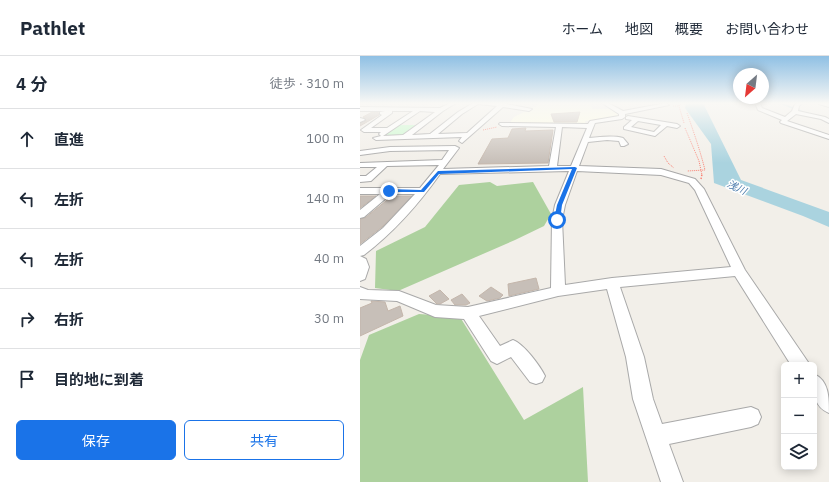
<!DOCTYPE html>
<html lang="ja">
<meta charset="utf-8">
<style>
:root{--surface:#fff;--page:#f2f2f3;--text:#1f2937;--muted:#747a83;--line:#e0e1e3;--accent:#1a73e8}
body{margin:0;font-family:"IBM Plex Sans","Noto Sans JP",sans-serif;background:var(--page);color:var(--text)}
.controls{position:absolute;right:12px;bottom:12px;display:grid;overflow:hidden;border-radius:6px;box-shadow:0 2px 10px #0003}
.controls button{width:36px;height:36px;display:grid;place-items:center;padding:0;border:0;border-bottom:1px solid var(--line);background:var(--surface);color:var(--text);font:20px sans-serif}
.compass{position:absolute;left:373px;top:12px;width:36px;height:36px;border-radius:50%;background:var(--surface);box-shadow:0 2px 10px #0003;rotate:208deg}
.stop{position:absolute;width:12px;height:12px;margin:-9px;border:3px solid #1a73e8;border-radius:50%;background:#fff}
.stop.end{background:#1a73e8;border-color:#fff;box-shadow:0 1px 4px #0008}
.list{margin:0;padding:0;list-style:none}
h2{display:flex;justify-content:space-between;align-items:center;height:52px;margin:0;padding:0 16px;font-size:17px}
h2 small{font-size:13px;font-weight:400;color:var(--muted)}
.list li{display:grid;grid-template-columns:26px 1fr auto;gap:12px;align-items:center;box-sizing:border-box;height:60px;padding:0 16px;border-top:1px solid var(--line)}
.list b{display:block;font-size:15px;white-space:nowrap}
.list em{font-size:13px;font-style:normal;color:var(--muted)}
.actions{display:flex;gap:8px;padding:12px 16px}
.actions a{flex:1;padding:9px 0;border:1px solid var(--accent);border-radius:6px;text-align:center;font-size:14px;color:var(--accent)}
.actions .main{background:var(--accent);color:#fff}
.icon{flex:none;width:22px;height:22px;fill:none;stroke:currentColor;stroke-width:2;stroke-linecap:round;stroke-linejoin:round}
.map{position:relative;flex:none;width:469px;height:426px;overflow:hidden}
header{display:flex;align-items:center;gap:24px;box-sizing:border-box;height:56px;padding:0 20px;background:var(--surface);border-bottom:1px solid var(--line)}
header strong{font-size:19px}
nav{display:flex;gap:22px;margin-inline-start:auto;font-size:14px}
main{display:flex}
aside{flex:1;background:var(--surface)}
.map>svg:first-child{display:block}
</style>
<header>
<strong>Pathlet</strong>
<nav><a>ホーム</a><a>地図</a><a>概要</a><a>お問い合わせ</a></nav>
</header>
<main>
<aside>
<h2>4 分<small>徒歩 · 310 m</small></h2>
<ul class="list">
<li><svg class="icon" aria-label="ahead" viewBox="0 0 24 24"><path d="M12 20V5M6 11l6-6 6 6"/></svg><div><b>直進</b></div><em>100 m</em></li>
<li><svg class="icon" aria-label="left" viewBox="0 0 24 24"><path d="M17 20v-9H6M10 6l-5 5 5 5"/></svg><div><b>左折</b></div><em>140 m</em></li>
<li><svg class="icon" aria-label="left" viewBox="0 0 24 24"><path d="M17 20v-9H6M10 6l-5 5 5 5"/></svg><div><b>左折</b></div><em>40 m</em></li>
<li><svg class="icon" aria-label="right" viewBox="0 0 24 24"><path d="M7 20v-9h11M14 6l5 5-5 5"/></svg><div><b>右折</b></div><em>30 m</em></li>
<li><svg class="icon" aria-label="arrive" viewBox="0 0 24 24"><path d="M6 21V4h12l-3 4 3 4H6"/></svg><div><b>目的地に到着</b></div></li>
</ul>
<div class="actions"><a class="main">保存</a><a>共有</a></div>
</aside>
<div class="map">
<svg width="469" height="426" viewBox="0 0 469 426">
<rect width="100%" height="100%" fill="#f2efe9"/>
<polygon fill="#ffffe5" points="182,47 231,47 232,53 251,53 260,58 258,62 225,65 226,69 149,68 154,61"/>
<g fill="#add19e">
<polygon points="130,126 137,130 173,126 191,158 184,170 155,184 38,235 15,232 16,195 65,171 99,129"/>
<polygon points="59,258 100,261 164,364 223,331 228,426 0,426 0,304 9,279"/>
</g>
<polygon fill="#c8facc" points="37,69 61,69 46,80 16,82"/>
<polygon fill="#aad3df" points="326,47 343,47 381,124 469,156 469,171 443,160 354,127 351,88 325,52"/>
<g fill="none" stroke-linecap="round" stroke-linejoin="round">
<polyline stroke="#aad3df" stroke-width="1.5" points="420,47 448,58"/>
</g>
<g fill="#c7bfb8" stroke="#c4b6ab">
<polygon points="12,56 18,56 19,59 0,70 0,67 6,65 5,62 3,61"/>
<polygon points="220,56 217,66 194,66 191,58"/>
<polygon points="166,72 165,75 193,74 188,107 118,108 132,83 148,82 152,73"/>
<polygon points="0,140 16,140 0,152"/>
<polygon points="32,140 52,140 22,171 0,188 0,163 5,162"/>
<polygon points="176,222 179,233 149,240 148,228"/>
<polygon points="131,231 143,239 140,242 127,245 119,240"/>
<polygon points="80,234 89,243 80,248 77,248 69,240"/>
<polygon points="102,238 110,247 106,249 95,249 91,244"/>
<polygon points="11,245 25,246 28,255 40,250 43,260 0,280 0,252 12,247"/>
</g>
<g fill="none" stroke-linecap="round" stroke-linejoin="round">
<g stroke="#a9a9a9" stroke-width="2">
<g id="minor">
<path d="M90 47H96L83 55 52 79 70 78 98 56 113 47H142L172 53 169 55 143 51 102 87 99 85 102 81 16 84 13 82 21 80 19 78 21 76H4L1 74 22 59 20 58V56L25 55H0V51L80 52ZM118 48 137 50 107 77 78 78 102 58ZM32 55H53L27 72H11L32 57ZM60 55 75 56 43 79 23 80Z"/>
<path d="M242 47H248L263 55 306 47 309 49 265 58V61L262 63 235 67 229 82C241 81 252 79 263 82L268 88 264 90H261L259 85 247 84 228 86 219 110 301 113 335 123 344 133 385 214 450 309H431L375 220 260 231 284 301 293 343 302 368 391 351 398 354 401 361 398 368 391 371 309 388 323 426H301L273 343 266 301 247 233 198 240 119 260 140 290 153 284C164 288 180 310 185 320L182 326 176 328 170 326 151 301 137 308 131 305 104 263 75 261 37 245 0 243V231L8 234 39 235 76 249 108 251 191 232 192 164 195 149 209 115 80 118C58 149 34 176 4 199L0 200V190L23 172 55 138H31L4 161 0 162V154L20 138H0V132H60L79 109 27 110 11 125 0 126V120H6L17 111H0V107L82 104 89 94 30 95 0 99V95L30 91 95 90 99 92 83 113 189 110 196 71 142 70 139 68 140 67 228 68 230 65 259 60V58ZM202 71 227 72 211 110H197ZM217 115 301 119 329 127 335 134 371 211 252 222 205 229 202 164 205 149Z"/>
<polygon points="395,47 400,47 402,52 425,61 432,55 435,48 442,47 439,50 438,55 465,61 469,63 469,67 461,63 436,58 427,65 469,79 469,83 421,67 420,66 422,64 398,54"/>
<polygon points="459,47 469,47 469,51 459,48"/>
<path d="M268 60 317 68 320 70 317 72 307 70 295 80 264 73V71L272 64 266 63V61ZM278 65 301 69 294 76 271 71Z"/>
<polygon points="0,62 4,63 5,64 0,66"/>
<polygon points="0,200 6,203 9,211 5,223 0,225"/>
<path d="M454 318C469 325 469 341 469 357 452 350 454 334 454 318Z"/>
</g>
</g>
<g stroke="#fa8072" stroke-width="1" stroke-dasharray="1 1" stroke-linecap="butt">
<polyline points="318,47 324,67"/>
<polyline points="313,50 319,50 322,47"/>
<path d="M327 57C334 77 340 94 345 114L327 115"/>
<polyline points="325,72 339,105 342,119"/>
<polyline points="123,74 137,71"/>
<polyline points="304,100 308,107 314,112"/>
</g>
<polyline stroke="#fa8072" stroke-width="1.5" stroke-dasharray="1.5 1.5" stroke-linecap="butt" points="341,123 342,118"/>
<use href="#minor" fill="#fff" fill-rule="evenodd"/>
</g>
<linearGradient id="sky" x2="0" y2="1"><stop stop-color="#8fc0e4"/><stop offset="0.44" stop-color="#f9f8f5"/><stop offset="1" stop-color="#f9f8f5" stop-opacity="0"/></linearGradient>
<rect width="469" height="107" fill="url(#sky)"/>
<polygon fill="#1a73e8" points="215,111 217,112 202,149 200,164 197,165 194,164 197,149 212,113 79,118 64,136 29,136 26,135 29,133 61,134 78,115"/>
<g text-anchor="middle" stroke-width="3" stroke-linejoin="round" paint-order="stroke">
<g font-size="10" font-style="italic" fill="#4a7aab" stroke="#fff">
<text transform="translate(377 131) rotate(26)" y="4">浅川</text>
</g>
</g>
</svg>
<div class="controls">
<button>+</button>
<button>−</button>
<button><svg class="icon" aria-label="layers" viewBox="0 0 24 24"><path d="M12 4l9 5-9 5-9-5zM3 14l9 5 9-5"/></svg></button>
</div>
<svg class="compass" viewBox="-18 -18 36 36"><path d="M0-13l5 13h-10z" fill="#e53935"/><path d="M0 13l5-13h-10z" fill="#747a83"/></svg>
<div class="stop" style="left:197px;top:164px"></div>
<div class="stop end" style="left:29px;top:135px"></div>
</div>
</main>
